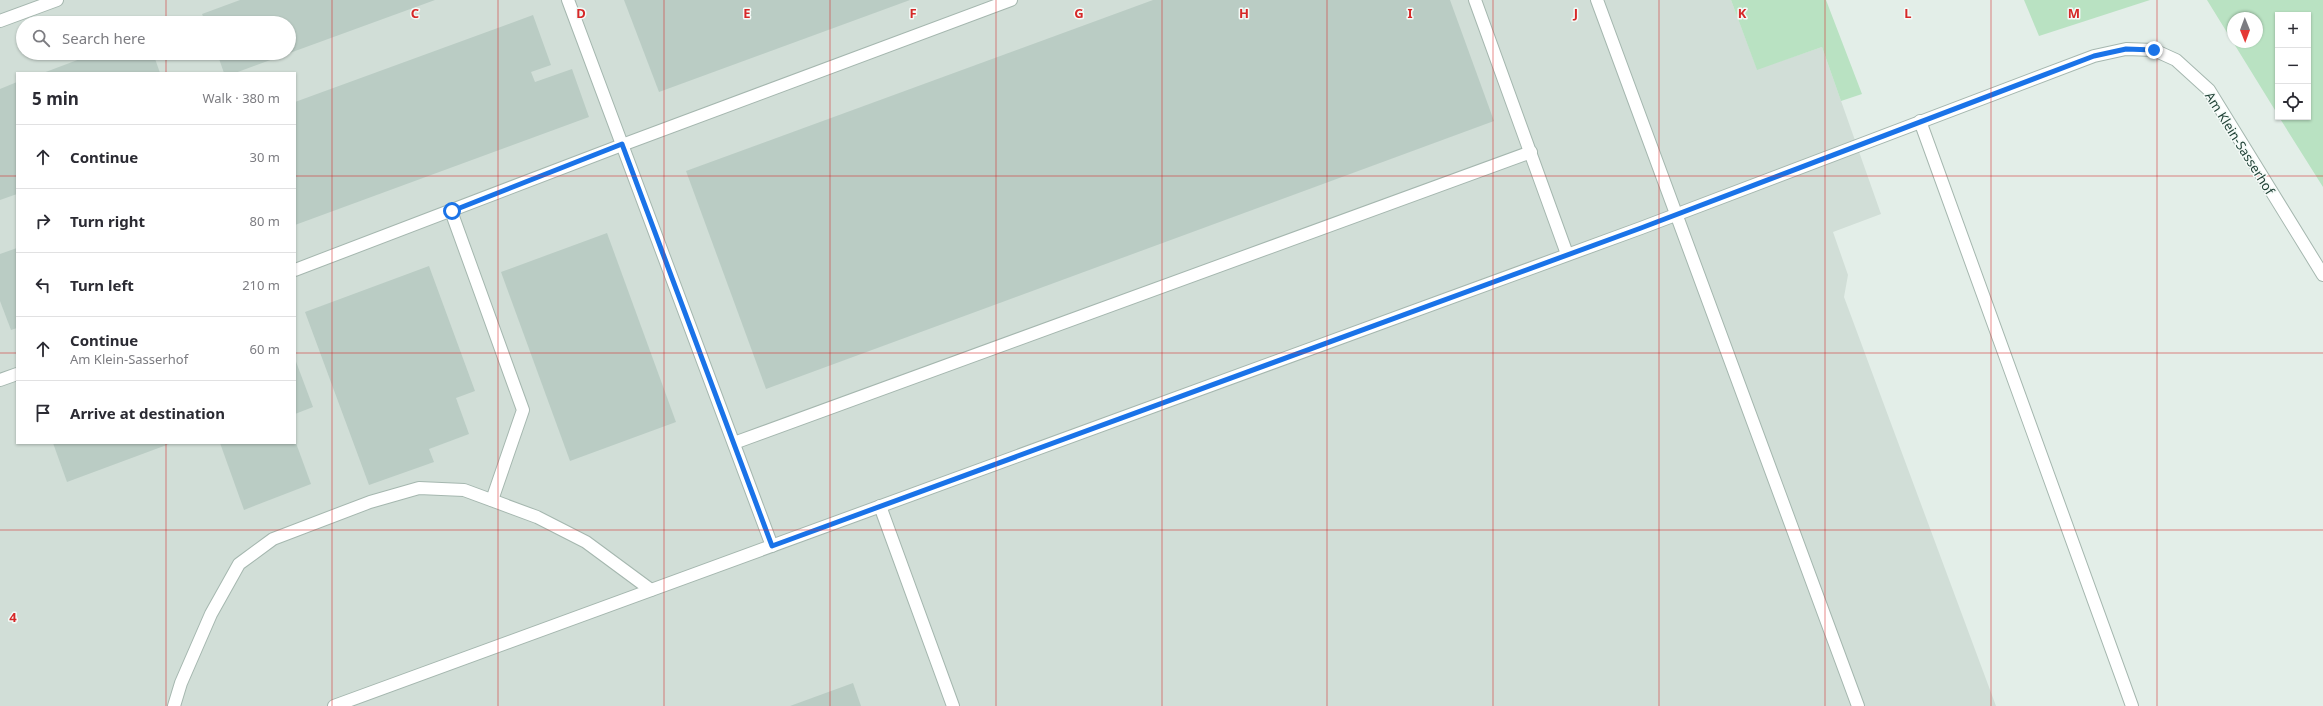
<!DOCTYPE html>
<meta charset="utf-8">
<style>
:root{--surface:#fff;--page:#f7f7f7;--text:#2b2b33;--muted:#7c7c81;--line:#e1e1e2}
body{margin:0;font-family:"Noto Sans",sans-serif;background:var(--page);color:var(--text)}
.controls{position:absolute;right:12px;top:12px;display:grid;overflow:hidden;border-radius:0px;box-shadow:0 1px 3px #0004}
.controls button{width:36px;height:36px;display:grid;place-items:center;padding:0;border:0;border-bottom:1px solid var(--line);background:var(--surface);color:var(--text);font:20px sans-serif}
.compass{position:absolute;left:2227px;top:12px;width:36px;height:36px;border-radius:50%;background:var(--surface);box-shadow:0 1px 3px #0004;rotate:179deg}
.stop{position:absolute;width:12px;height:12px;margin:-9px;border:3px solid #1a73e8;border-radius:50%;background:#fff}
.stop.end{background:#1a73e8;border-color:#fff;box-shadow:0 1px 4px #0008}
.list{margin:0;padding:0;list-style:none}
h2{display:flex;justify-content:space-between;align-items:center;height:52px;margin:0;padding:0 16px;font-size:17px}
h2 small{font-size:13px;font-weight:400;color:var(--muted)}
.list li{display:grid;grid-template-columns:26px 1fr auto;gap:12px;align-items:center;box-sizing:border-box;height:64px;padding:0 16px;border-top:1px solid var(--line)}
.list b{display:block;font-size:15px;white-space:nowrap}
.list p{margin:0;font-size:13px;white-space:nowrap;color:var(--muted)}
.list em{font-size:13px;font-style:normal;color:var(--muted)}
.icon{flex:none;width:22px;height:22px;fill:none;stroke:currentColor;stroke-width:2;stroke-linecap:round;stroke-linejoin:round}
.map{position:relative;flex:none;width:2323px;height:706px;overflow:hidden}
.search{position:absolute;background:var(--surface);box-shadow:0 1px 3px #0004;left:16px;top:16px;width:280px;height:44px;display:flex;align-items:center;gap:10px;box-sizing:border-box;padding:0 14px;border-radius:22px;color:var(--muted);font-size:15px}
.panel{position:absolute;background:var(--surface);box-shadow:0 1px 3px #0004;left:16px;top:72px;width:280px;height:372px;border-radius:0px}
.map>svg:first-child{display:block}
</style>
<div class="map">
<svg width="2323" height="706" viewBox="0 0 2323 706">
<rect width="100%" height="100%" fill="#e3eee8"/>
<path fill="#d1ded7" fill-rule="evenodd" d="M0 0H1731L1757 69 1822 47 1881 214 1833 232 1848 275 1844 297 1996 706H0ZM23 23H289V53H23ZM17 73H295V443H17Z"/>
<g fill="#b9e2c2" fill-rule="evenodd">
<polygon points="1731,0 1826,0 1862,94 1841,101 1822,47 1757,70"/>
<polygon points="2024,0 2150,0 2039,36"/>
<path d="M2207 0H2323V187L2279 117H2308V15H2278V115ZM2233 18H2257V42H2233Z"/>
</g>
<g fill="#baccc4">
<polygon points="240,0 435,0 235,73 224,73 217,53 289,53 289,23 206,23 202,14"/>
<polygon points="624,0 910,0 659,92"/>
<polygon points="1153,0 1450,0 1494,121 766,389 686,171"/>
<polygon points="533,15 551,65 531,72 535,82 572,69 589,117 295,225 295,102"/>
<polygon points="96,53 153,53 160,73 43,73"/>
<polygon points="17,82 17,194 0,200 0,89"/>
<polygon points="607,233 676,422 570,461 501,272"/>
<polygon points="17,248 17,328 11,330 0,301 0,254"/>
<polygon points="429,266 475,391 456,398 469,434 429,449 434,462 369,485 305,312"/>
<polygon points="295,359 313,407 295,414"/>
<polygon points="53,443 172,443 67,482"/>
<polygon points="220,443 296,443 311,484 244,510"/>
<polygon points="853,683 861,706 790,706"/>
</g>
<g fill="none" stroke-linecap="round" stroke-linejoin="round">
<g stroke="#a5b7af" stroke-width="14">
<g id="minor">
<polyline points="568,0 772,546"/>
<polyline points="1475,0 1567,254"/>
<polyline points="1597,0 1858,706"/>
<polyline points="0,21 57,0"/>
<polyline points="1920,121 2132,706"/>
<polyline points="451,211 523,410 492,500"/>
<polyline points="295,270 622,145 1011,0"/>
<polyline points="0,380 17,374"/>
<polyline points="734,443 1531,152"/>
<polyline points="880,506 953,706"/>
<polyline points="174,706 181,683 211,614 239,564 273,539 370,502 419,488 464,490 537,517 586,542 651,590"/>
<polyline points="334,706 1641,228 2094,56 2126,49 2154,50 2176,60 2209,90 2323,275"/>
</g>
</g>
<use href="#minor" stroke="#fff" stroke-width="12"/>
</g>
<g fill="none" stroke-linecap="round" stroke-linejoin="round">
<polyline stroke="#1a73e8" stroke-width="5" points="452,211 622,144 772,546 1641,228 2094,56 2126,49 2154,50"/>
</g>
<path fill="none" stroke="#d62828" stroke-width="1" stroke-opacity="0.55" d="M166 0V23M332 0V706M498 0V706M664 0V706M830 0V706M996 0V706M1162 0V706M1327 0V706M1493 0V706M1659 0V706M1825 0V706M1991 0V706M2157 0V706M166 53V73M0 176H17M295 176H2323M0 353H17M295 353H2323M166 443V706M0 530H2323"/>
<g text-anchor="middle" stroke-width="3" stroke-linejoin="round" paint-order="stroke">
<g font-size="13" fill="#204237" stroke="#f4faf7">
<text transform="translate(2240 143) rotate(58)" y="5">Am Klein-Sasserhof</text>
</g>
</g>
<g font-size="13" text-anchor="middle" font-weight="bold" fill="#d62828" stroke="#f4faf7" stroke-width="3" stroke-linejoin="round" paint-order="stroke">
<text x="415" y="18">C</text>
<text x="581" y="18">D</text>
<text x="747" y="18">E</text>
<text x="913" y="18">F</text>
<text x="1079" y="18">G</text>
<text x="1244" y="18">H</text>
<text x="1410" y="18">I</text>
<text x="1576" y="18">J</text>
<text x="1742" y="18">K</text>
<text x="1908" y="18">L</text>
<text x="2074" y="18">M</text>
<text x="13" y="622">4</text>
</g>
</svg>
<div class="controls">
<button>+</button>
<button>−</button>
<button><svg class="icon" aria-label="locate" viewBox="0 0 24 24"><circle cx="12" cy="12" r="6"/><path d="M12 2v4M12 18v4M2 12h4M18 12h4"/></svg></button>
</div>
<svg class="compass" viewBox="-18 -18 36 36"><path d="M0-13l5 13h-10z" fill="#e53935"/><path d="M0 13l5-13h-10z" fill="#7c7c81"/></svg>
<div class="stop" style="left:452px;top:211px"></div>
<div class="stop end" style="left:2154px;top:50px"></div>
<div class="search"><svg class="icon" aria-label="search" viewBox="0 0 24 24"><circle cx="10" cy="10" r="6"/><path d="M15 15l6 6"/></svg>Search here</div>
<section class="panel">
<h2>5 min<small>Walk · 380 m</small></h2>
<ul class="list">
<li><svg class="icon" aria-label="ahead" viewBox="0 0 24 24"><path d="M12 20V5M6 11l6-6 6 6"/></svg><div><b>Continue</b></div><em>30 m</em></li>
<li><svg class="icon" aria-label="right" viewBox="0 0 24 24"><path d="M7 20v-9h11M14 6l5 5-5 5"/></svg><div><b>Turn right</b></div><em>80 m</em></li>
<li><svg class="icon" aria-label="left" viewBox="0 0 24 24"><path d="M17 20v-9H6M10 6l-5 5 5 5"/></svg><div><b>Turn left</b></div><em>210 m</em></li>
<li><svg class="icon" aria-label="ahead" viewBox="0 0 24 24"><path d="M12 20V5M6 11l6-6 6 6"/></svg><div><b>Continue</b><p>Am Klein-Sasserhof</p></div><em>60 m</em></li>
<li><svg class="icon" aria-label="arrive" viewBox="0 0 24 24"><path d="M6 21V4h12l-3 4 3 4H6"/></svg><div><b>Arrive at destination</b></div></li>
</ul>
</section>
</div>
